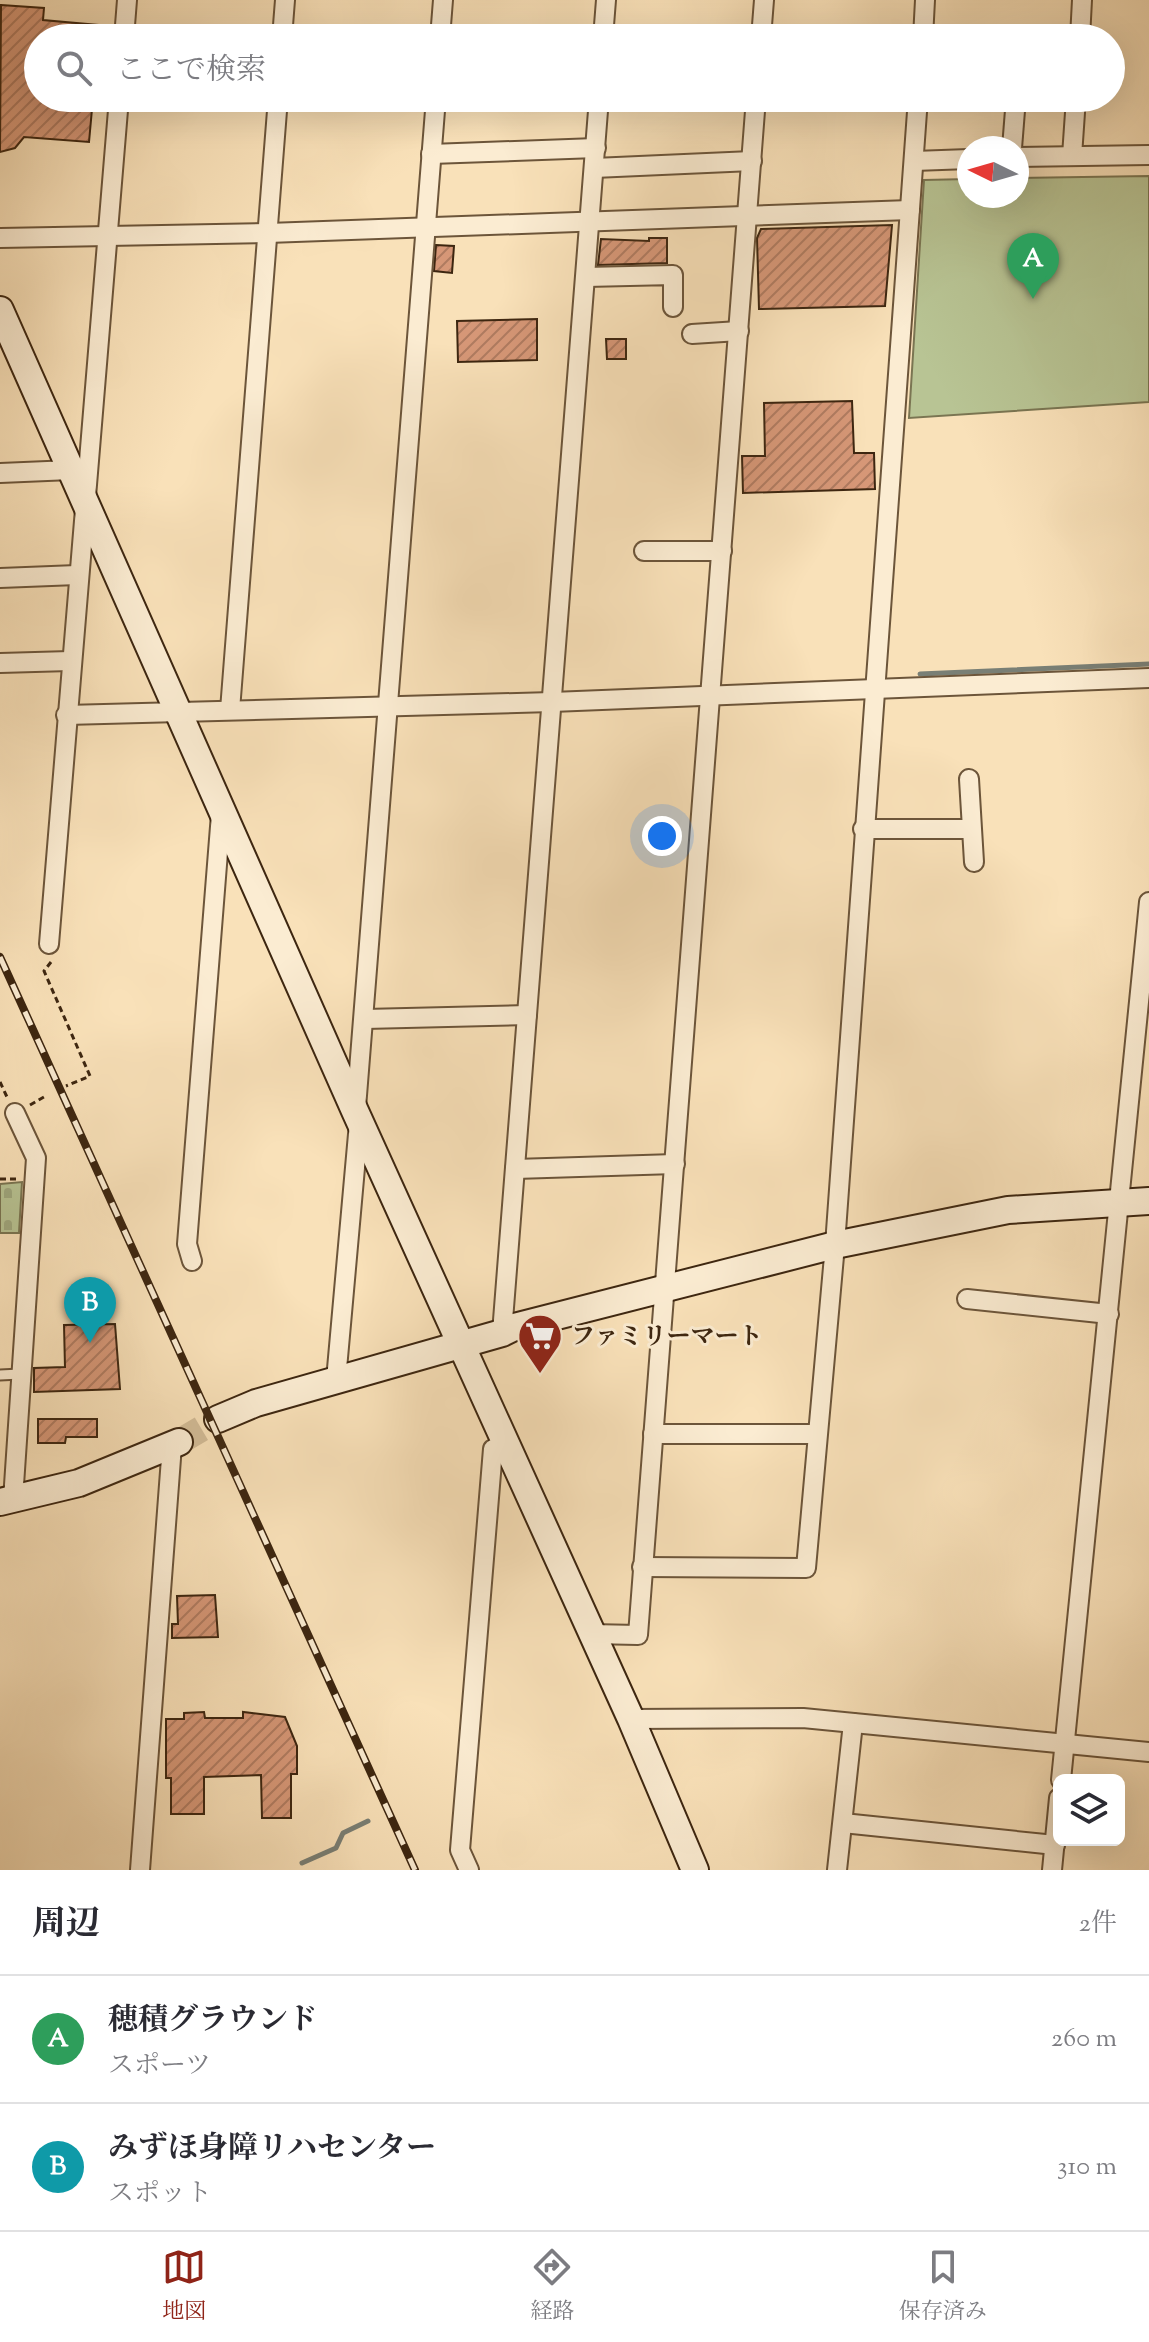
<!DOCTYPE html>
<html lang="ja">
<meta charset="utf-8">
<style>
:root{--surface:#fff;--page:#f2f2f3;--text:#2b2b33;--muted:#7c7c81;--line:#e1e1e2;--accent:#8f2418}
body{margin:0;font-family:"Sorts Mill Goudy","Noto Serif JP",serif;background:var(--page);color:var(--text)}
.controls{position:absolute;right:24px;bottom:24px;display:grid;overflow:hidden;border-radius:12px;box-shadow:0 8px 32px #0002}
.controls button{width:72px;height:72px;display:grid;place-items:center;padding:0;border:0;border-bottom:2px solid var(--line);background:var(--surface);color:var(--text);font:40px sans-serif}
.compass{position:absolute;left:957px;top:136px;width:72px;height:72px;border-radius:50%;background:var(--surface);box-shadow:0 8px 32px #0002;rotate:275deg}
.you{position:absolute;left:662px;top:836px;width:28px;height:28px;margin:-20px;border:6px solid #fff;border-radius:50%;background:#1a73e8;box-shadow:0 0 0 12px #1a73e833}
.badge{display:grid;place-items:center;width:52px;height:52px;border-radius:50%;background:var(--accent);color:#fff;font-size:26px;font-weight:700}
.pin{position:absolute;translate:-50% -66px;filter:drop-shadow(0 2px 4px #0008)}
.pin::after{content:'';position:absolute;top:42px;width:28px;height:24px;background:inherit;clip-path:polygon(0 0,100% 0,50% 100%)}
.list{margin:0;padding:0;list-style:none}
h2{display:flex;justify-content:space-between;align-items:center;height:104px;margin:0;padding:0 32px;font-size:34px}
h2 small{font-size:26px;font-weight:400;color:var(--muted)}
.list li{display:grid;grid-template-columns:52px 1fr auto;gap:24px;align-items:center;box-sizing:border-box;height:128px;padding:0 32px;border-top:2px solid var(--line)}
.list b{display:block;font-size:30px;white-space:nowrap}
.list p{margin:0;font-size:26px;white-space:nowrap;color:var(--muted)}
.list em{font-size:26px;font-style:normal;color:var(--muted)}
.icon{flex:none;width:44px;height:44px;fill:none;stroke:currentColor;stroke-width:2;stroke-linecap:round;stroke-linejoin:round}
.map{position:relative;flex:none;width:1149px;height:1870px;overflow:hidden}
.search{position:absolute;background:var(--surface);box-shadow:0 8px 32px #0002;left:24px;right:24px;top:24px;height:88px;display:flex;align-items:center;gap:20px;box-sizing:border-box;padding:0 28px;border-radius:44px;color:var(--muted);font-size:30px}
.sheet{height:360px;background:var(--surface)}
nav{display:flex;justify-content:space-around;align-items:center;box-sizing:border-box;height:112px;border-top:2px solid var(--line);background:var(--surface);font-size:22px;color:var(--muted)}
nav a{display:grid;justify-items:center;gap:4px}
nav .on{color:var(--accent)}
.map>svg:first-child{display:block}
</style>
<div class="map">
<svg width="1149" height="1870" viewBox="0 0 1149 1870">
<defs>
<pattern id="cemetery-stones" width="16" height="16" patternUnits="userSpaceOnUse" patternTransform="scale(2)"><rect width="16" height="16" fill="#b8c494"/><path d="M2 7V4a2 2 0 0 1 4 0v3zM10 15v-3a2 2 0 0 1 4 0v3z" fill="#9fa87f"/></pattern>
<pattern id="building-hatch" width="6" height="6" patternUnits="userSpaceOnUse" patternTransform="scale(2)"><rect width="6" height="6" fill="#d69777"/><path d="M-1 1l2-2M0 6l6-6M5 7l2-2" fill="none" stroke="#af7b60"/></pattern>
</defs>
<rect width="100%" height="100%" fill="#f9e1b9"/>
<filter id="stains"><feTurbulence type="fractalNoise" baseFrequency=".0025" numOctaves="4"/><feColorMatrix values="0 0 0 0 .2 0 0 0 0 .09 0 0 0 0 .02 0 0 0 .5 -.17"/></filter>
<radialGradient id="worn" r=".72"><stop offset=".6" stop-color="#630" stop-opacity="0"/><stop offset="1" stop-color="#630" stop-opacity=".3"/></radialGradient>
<polygon fill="url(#cemetery-stones)" stroke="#7a7552" stroke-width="2" points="22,1182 19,1233 0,1233 0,1184"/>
<polygon fill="#b8c494" stroke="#7a7552" stroke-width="2" points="1149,176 1149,402 909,418 924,180 969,179 969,196 1017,196 1017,178"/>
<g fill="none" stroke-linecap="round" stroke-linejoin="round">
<g stroke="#797f75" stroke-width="5">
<polyline points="920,674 1149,664"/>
<polyline points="302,1863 336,1848 343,1833 368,1821"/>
</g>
</g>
<g fill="url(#building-hatch)" stroke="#3d2610" stroke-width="2">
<polygon points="1,5 44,8 43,20 98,25 97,38 38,38 38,98 93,98 89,142 24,137 15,148 0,152"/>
<polygon points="892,225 885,306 759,309 757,238 761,229"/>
<polygon points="649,238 667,238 667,263 598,265 601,239 649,241"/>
<polygon points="436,245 454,246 452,273 434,271"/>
<polygon points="537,319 537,360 458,362 457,321"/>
<polygon points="606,339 626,339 626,359 607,359"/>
<polygon points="852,401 854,453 874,453 875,489 743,493 742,456 765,456 764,403"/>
<polygon points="115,1324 120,1389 34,1392 34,1368 65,1367 64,1325"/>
<polygon points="38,1419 97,1419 97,1437 66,1437 65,1443 38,1443"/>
<polygon points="215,1595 218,1637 172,1638 172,1624 178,1624 177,1596"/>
<polygon points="204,1712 205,1718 243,1718 243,1712 285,1717 297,1746 297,1774 291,1774 291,1818 262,1818 261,1775 204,1777 204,1814 171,1814 171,1778 166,1778 166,1719 184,1719 184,1713"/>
</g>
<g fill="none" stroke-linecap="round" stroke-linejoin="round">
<polyline stroke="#d3bc97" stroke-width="26" stroke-dasharray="26 13" stroke-linecap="butt" points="179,1442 218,1419"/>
<g stroke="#6c553a" stroke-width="13">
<polyline id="lane" points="0,1375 20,1374"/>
</g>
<g stroke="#6c553a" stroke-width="22">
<g id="street">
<polyline points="124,38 127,0"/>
<polyline points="282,38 285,0"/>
<polyline points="440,38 443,0"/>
<polyline points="603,38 606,0"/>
<polyline points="761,38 764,0"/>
<polyline points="923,38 925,0"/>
<polyline points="1080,38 1082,0"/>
<polyline points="1012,148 1016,98"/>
<polyline points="431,154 596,148"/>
<polyline points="1072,156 1076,98"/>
<polyline points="1017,157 1149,155"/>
<polyline points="914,161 969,159"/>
<polyline points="594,168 752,161"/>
<polyline points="0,238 268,233 910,210"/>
<polyline points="586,277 673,275 673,307"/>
<polyline points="692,334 739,331"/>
<polyline points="0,473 71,470"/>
<polyline points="644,551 722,551"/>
<polyline points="0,578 77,575"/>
<polyline points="0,663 70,661"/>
<polyline points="230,710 278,98"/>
<polyline points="66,715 552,702 1149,678"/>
<polyline points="969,779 974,862"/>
<polyline points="863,829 971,829"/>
<polyline points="49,944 119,98"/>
<polyline points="365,1019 527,1015"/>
<polyline points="356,1108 436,98"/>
<polyline points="515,1169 675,1164"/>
<polyline points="192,1261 187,1244 221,814"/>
<polyline points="967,1299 1109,1314"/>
<polyline points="502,1333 599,98"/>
<polyline points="336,1380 359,1123"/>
<polyline points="653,1434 817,1434"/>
<polyline points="13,1500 36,1158 15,1113"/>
<polyline points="642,1567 806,1568 835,1245 918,98"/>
<polyline points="591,1634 638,1635 756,98"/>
<polyline points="631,1719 803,1718 1149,1752"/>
<polyline points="1061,1780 1149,902"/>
<polyline points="843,1823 1055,1845"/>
<polyline points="140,1870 172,1445"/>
<polyline points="469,1870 460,1850 493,1449"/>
<polyline points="837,1870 853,1723"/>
<polyline points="1052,1870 1059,1798"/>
</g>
</g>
<g stroke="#3d2610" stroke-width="30">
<g id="secondary">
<polyline points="0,310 355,1111 631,1719 695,1870"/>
<polyline points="218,1419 256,1403 502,1333 514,1327 835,1245 1008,1210 1149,1201"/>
<polyline points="0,1502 79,1483 179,1442"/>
</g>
</g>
<g stroke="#3d2610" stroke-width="3" stroke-dasharray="6 4" stroke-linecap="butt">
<polyline points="51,962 44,971 90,1076 66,1086"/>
<polyline points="0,1082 7,1097"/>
<polyline points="30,1105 44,1097"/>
<polyline points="0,1179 16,1179"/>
</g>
<use href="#lane" stroke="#fbecd2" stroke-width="9"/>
<use href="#street" stroke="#fbecd2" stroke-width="18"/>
<use href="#secondary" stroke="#fbecd2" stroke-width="26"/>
<g stroke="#3d2610" stroke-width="8">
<polyline id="rail" points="0,957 415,1870"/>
</g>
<use href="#rail" stroke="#fbecd2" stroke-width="5" stroke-dasharray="15" stroke-linecap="butt"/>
</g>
<defs>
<g id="supermarket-pin" transform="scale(2.3)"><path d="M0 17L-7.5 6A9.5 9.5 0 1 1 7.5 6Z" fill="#8f2418" stroke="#fbecd2"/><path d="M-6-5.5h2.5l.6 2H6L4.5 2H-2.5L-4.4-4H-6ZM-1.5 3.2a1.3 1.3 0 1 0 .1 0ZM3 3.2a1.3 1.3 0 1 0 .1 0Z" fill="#fff"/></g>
</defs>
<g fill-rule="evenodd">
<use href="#supermarket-pin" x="540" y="1336"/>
</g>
<g text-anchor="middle" stroke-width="6" stroke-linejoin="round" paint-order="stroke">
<g font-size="24" font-weight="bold" fill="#3d2610" stroke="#fbecd2" text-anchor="start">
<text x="571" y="1344">ファミリーマート</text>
</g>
</g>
<rect width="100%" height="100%" filter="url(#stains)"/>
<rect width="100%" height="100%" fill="url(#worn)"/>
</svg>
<div class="controls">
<button><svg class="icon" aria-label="layers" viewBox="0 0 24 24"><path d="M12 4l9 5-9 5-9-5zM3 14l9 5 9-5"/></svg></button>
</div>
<svg class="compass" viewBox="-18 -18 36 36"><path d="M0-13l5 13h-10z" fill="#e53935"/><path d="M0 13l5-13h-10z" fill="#7c7c81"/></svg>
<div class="you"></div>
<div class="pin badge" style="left:1033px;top:299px;background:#2e9e5b">A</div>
<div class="pin badge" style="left:90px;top:1343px;background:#0f9aa8">B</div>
<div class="search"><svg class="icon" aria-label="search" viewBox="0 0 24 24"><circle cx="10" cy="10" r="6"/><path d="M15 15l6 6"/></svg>ここで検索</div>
</div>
<section class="sheet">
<h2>周辺<small>2件</small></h2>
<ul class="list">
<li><span class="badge" style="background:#2e9e5b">A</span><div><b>穂積グラウンド</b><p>スポーツ</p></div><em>260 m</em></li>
<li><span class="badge" style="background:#0f9aa8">B</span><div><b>みずほ身障リハセンター</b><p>スポット</p></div><em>310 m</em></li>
</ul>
</section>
<nav>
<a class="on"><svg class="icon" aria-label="map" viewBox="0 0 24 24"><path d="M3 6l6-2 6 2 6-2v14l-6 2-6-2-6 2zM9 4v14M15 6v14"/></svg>地図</a>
<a><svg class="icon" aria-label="directions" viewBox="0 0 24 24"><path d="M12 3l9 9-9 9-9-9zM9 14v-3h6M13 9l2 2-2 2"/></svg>経路</a>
<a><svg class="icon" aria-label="saved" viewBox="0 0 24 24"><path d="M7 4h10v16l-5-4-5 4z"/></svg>保存済み</a>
</nav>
